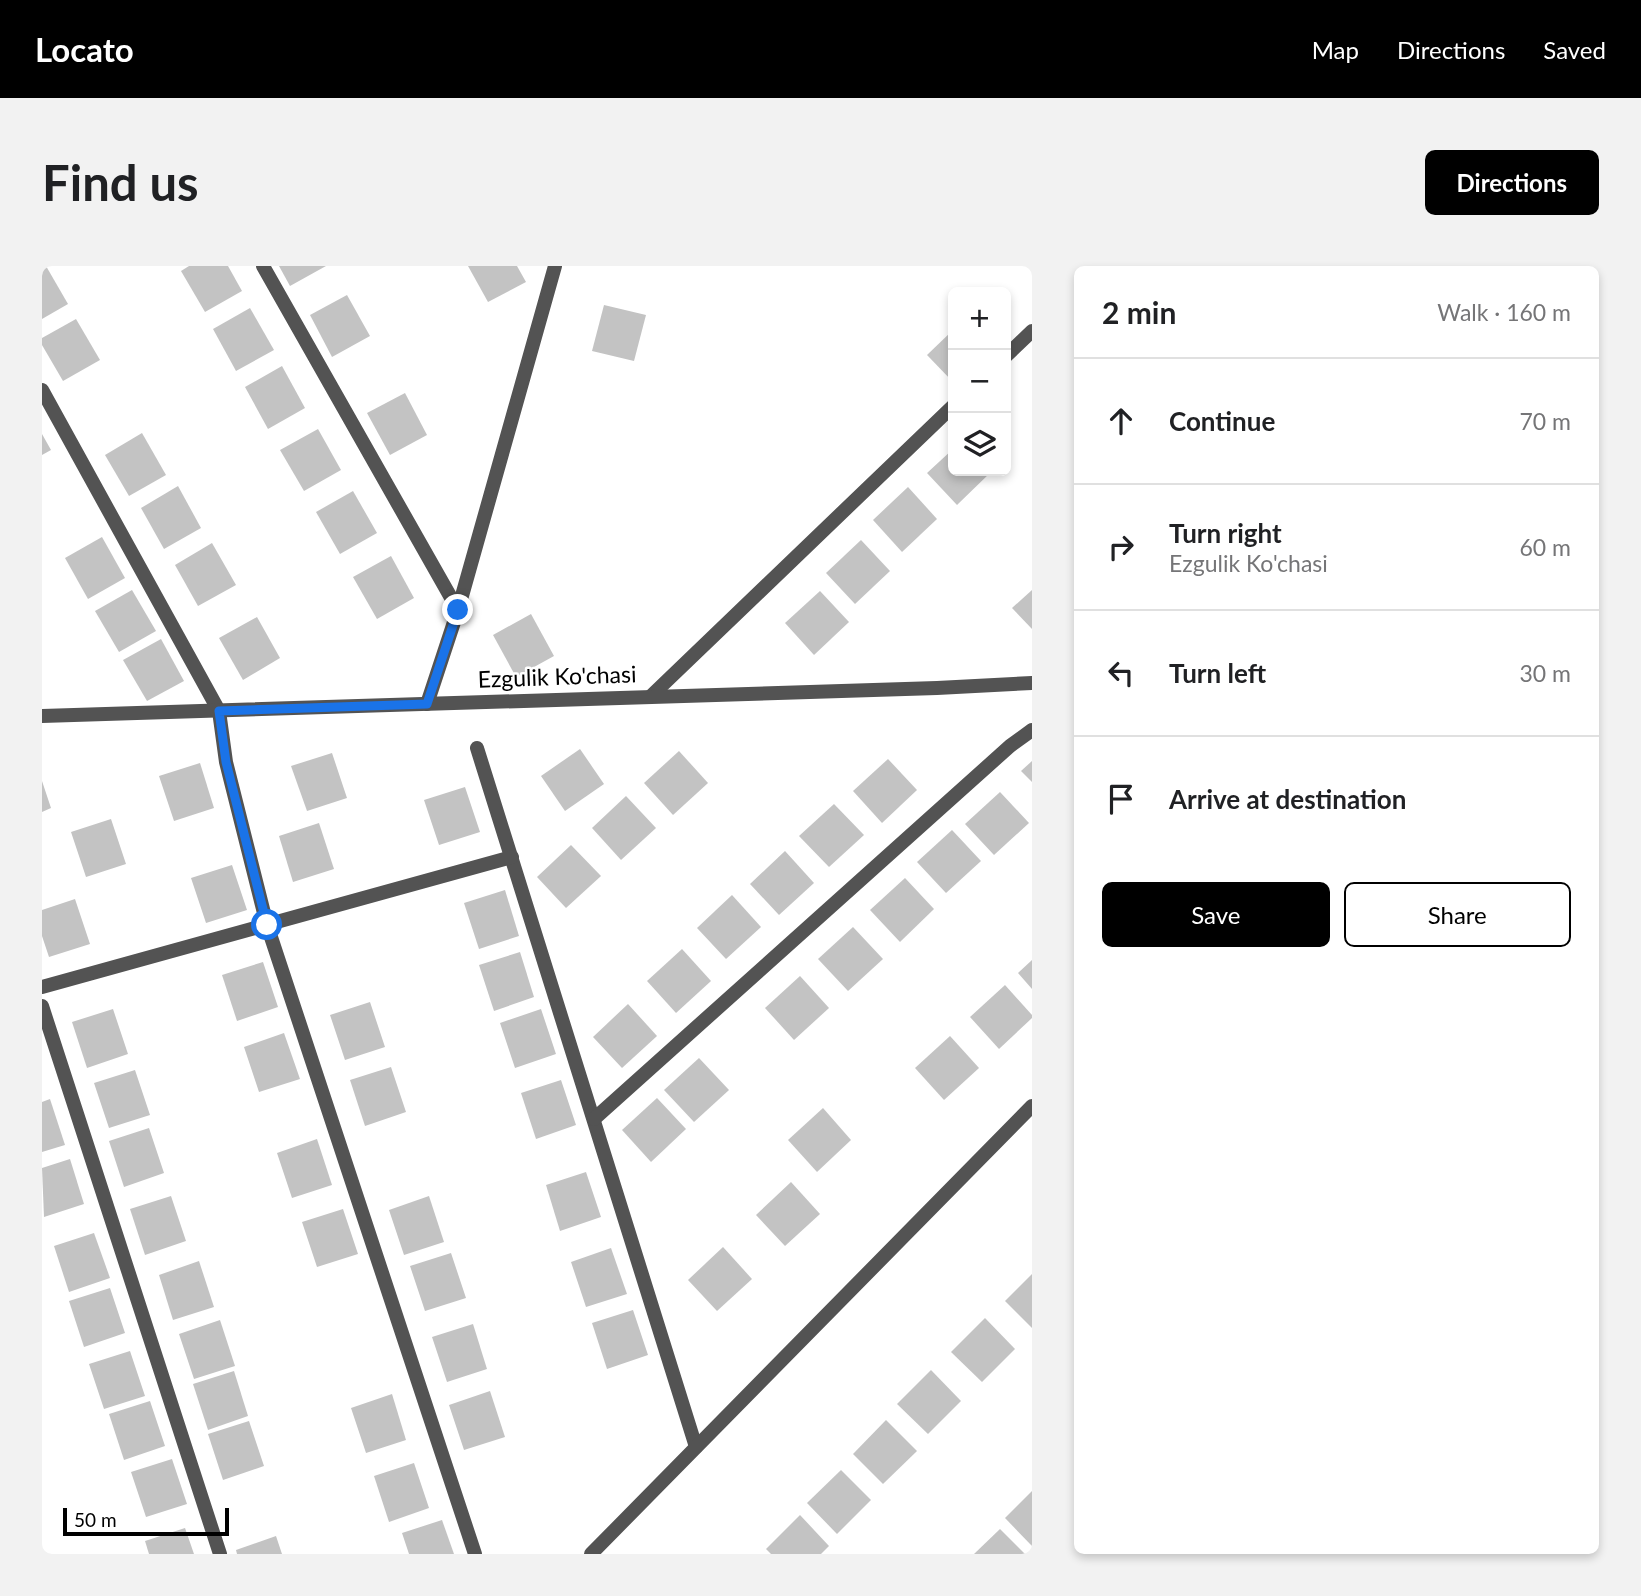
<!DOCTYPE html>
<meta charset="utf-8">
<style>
:root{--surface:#fff;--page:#f2f2f2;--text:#202124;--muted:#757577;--line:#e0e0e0;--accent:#000}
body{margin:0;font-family:Lato,sans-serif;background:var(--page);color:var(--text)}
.controls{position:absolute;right:21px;top:21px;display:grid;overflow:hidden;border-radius:10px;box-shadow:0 4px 10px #0003}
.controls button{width:63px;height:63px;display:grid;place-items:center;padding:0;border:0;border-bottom:2px solid var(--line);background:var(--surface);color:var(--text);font:35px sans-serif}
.scale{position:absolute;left:21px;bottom:18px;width:166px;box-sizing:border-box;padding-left:7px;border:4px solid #000;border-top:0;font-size:19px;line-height:24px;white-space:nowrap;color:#000;-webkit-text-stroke:5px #fff;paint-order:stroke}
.stop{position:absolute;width:21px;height:21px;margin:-16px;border:5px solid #1a73e8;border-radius:50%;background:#fff}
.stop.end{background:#1a73e8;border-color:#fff;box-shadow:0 2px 7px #0008}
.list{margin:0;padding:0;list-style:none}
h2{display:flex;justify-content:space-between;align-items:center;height:91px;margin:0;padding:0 28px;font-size:30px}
h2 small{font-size:23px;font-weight:400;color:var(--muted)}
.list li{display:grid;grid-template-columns:46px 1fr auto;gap:21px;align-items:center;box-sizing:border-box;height:126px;padding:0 28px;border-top:2px solid var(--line)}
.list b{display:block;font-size:26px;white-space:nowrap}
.list p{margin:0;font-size:23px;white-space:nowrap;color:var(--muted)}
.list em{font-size:23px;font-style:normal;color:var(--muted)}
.actions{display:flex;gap:14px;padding:21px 28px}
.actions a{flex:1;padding:16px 0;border:2px solid var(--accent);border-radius:10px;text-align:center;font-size:24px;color:var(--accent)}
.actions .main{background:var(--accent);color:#fff}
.icon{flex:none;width:38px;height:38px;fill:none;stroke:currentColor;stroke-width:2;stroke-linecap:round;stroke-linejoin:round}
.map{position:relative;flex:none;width:990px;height:1288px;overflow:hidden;border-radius:10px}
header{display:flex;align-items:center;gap:42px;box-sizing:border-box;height:98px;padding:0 35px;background:var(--accent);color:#fff}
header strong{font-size:33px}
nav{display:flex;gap:38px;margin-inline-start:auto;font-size:24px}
.intro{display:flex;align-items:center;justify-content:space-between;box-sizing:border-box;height:168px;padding:0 42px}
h1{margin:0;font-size:49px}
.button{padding:18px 32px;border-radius:10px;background:var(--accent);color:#fff;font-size:24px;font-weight:700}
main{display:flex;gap:42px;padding:0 42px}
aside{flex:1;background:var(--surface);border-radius:10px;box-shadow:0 4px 10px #0003}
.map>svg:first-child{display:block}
</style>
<header>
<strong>Locato</strong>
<nav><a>Map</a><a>Directions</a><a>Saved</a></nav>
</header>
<div class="intro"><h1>Find us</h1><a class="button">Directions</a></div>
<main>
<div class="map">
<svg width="990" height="1288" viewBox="0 0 990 1288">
<rect width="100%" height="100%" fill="#fff"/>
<g fill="#c3c3c3">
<polygon points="0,0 4,0 26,38 0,53"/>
<polygon points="147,0 186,0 200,25 163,46 139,5"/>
<polygon points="237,0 284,0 248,20"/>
<polygon points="426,0 475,0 484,16 446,36"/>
<polygon points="305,29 328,70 290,91 268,49"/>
<polygon points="562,39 604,49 592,95 550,85"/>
<polygon points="208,42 232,84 194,105 171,63"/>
<polygon points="34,53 58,94 21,115 0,79 0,72"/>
<polygon points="911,64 911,116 885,89"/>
<polygon points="240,100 263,142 226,163 203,121"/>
<polygon points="363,127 385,169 348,189 325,147"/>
<polygon points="276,163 299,204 262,225 238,184"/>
<polygon points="100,167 124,209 87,230 63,189"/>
<polygon points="0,168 9,184 0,189"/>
<polygon points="911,183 911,205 949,206 915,239 885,207"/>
<polygon points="136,220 159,262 122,283 99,242"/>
<polygon points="866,221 895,253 860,286 831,254"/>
<polygon points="311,225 335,267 298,288 274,246"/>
<polygon points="60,271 83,312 46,333 23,292"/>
<polygon points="819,274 848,305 813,338 784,307"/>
<polygon points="170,277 194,319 156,340 133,299"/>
<polygon points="349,290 372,332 335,353 311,311"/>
<polygon points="90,324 114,365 77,386 53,345"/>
<polygon points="990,324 990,363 970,342"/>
<polygon points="778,325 807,356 772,389 743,357"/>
<polygon points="489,348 512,390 474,411 451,369"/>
<polygon points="215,351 238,392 201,414 177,372"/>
<polygon points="119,373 142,415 105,435 81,394"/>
<polygon points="538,483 562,518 523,545 499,510"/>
<polygon points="637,485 666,517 631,549 602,517"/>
<polygon points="290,487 305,532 265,545 249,500"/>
<polygon points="846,493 875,524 840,557 811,525"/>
<polygon points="990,495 990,516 979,505"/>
<polygon points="158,497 172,542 132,555 117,510"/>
<polygon points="0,515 9,542 0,546"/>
<polygon points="423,521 438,566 397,579 382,534"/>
<polygon points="958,526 987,557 952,589 923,558"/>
<polygon points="584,530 614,562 579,594 550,562"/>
<polygon points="792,538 822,569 787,601 757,570"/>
<polygon points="69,553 84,598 44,611 29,566"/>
<polygon points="277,557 292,603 251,616 237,570"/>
<polygon points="910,564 939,595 904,627 875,596"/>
<polygon points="529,579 559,610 524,642 495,611"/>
<polygon points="743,585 772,617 737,649 708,618"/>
<polygon points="190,599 205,644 164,657 149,612"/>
<polygon points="863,612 892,643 858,676 828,644"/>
<polygon points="463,624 477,670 437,683 422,637"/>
<polygon points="690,629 719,661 684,693 655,662"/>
<polygon points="33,633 48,678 7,691 0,670 0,644"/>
<polygon points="811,661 841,693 806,725 776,693"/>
<polygon points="640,683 669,715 634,747 605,715"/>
<polygon points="478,686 492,731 452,745 437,699"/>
<polygon points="990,694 990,723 976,707"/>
<polygon points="221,696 236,741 195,755 180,709"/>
<polygon points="758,710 787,742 752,774 723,742"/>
<polygon points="963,719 990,749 990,752 957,783 928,751"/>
<polygon points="328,736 343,781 303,794 288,749"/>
<polygon points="586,738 615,770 580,802 551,771"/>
<polygon points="71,743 86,788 45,802 30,756"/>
<polygon points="499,743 514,788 473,802 458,757"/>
<polygon points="242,767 258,813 217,826 202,781"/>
<polygon points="908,770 937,802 902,834 873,802"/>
<polygon points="657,792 687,824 652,856 622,824"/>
<polygon points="349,801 364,846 323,860 308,814"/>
<polygon points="93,804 108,849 67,862 52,817"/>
<polygon points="519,814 534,859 494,873 479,827"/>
<polygon points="615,832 644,863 609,896 580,864"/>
<polygon points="8,833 23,879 0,886 0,836"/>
<polygon points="781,842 809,874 775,906 746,874"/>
<polygon points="107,862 122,907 82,921 67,875"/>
<polygon points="275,873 290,919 250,932 235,887"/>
<polygon points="28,893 42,938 2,951 0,902"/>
<polygon points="544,906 559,951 518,965 504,919"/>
<polygon points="749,916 778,948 743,980 714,949"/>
<polygon points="129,930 144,975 103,989 88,943"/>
<polygon points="387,930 402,976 362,989 347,944"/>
<polygon points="301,943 316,988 275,1001 260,956"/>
<polygon points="52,967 68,1012 27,1026 12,980"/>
<polygon points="681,981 710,1013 675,1045 646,1014"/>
<polygon points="569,982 585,1028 544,1041 529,996"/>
<polygon points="409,987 424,1032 383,1045 368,1000"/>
<polygon points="157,995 172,1041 131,1054 117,1009"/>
<polygon points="990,1008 990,1062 963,1035"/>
<polygon points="68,1022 83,1067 42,1081 27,1035"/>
<polygon points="591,1044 606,1089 565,1103 550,1057"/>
<polygon points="943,1052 973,1083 940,1116 909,1086"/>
<polygon points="178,1054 193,1100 152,1113 137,1068"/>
<polygon points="431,1058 445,1103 405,1116 390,1071"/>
<polygon points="88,1085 103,1130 62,1143 47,1098"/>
<polygon points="889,1104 919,1135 886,1168 855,1138"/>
<polygon points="192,1105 206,1150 166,1164 151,1118"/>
<polygon points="448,1125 463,1171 422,1184 407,1139"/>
<polygon points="350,1128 364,1174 324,1187 309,1142"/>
<polygon points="108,1135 123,1180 82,1194 67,1148"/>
<polygon points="844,1154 875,1185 841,1218 811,1188"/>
<polygon points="207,1155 222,1200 181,1214 166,1168"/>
<polygon points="130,1193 145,1238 104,1251 89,1206"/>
<polygon points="372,1197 387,1242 347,1256 332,1210"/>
<polygon points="799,1204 829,1234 795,1268 765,1237"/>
<polygon points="990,1225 990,1280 963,1252"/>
<polygon points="758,1249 787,1280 779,1288 729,1288 724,1283"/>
<polygon points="400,1254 412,1288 367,1288 360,1267"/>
<polygon points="143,1262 152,1288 107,1288 103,1275"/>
<polygon points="958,1263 983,1288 932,1288"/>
<polygon points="234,1270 240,1288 195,1288 194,1284"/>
</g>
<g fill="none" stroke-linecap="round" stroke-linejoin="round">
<g stroke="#535353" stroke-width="14">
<polyline points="221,0 416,344"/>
<polyline points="964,90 990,65"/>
<polyline points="0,124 177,445 184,496 225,659 433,1288"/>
<polyline points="608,431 911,140"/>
<polyline points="385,438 416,344 513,0"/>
<polyline points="0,450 895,422 990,417"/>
<polyline points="435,482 654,1181"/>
<polyline points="0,721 470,591"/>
<polyline points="0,740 178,1288"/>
<polyline points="552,853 968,480 990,464"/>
<polyline points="549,1288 990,840"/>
</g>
</g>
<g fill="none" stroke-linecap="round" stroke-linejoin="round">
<polyline stroke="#1a73e8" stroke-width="9" points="225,659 184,496 177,445 385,438 416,344"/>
</g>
<g text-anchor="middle" stroke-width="5" stroke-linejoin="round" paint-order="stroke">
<g font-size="23" fill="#000" stroke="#fff">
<text transform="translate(515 411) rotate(-2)" y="8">Ezgulik Ko'chasi</text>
</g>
</g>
</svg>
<div class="controls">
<button>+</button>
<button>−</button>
<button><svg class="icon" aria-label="layers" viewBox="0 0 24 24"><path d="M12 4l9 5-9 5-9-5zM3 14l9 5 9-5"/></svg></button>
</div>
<div class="scale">50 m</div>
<div class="stop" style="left:225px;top:659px"></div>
<div class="stop end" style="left:416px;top:344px"></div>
</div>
<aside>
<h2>2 min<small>Walk · 160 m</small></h2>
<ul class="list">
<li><svg class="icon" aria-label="ahead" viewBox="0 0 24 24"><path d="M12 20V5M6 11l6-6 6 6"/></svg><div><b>Continue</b></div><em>70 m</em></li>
<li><svg class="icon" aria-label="right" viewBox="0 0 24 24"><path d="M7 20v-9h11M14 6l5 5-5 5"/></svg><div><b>Turn right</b><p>Ezgulik Ko'chasi</p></div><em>60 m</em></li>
<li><svg class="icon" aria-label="left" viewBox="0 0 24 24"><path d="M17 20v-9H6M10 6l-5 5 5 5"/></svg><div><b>Turn left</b></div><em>30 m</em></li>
<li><svg class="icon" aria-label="arrive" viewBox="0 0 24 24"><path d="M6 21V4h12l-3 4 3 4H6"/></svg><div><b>Arrive at destination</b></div></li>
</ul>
<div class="actions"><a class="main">Save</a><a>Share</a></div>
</aside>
</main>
